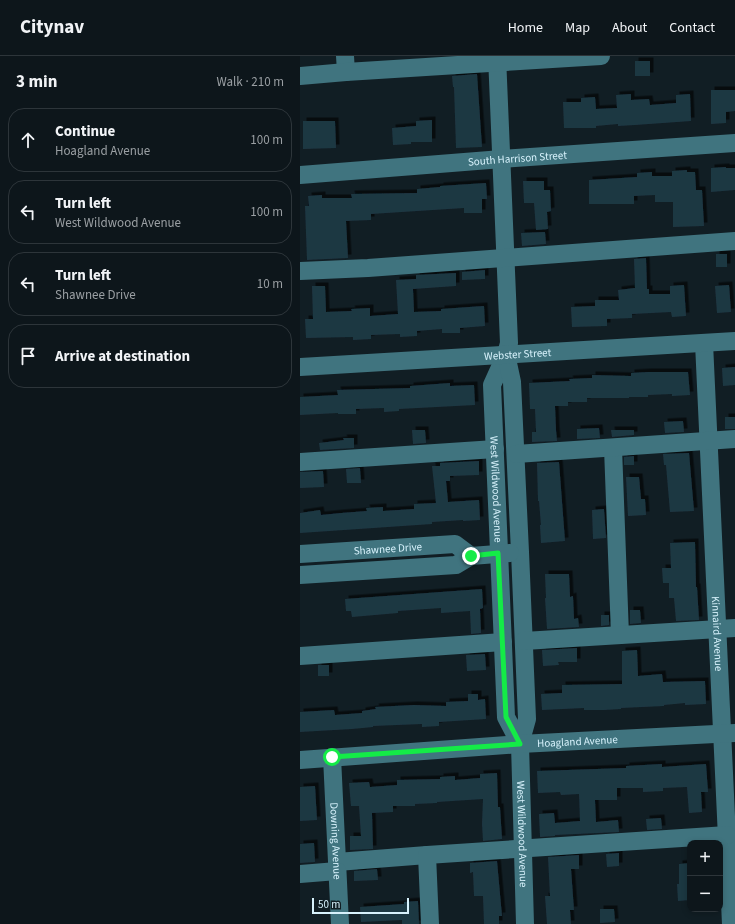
<!DOCTYPE html>
<meta charset="utf-8">
<style>
:root{--surface:#0d161b;--page:#1b2328;--text:#f1f3f6;--muted:#9a9fa3;--line:#2d353a}
body{margin:0;font-family:"Source Sans 3",sans-serif;background:var(--page);color:var(--text)}
.controls{position:absolute;right:12px;bottom:12px;display:grid;overflow:hidden;border-radius:8px;box-shadow:0 2px 6px #0003}
.controls button{width:36px;height:36px;display:grid;place-items:center;padding:0;border:0;border-bottom:1px solid var(--line);background:var(--surface);color:var(--text);font:20px sans-serif}
.scale{position:absolute;left:12px;bottom:10px;width:97px;box-sizing:border-box;padding-left:4px;border:2px solid #d7f2fc;border-top:0;font-size:11px;line-height:14px;white-space:nowrap;color:#d7f2fc;-webkit-text-stroke:3px #111e24;paint-order:stroke}
.stop{position:absolute;width:12px;height:12px;margin:-9px;border:3px solid #14eb47;border-radius:50%;background:#fff}
.stop.end{background:#14eb47;border-color:#fff;box-shadow:0 1px 4px #0008}
.list{margin:0;padding:0;list-style:none}
h2{display:flex;justify-content:space-between;align-items:center;height:52px;margin:0;padding:0 16px;font-size:17px}
h2 small{font-size:13px;font-weight:400;color:var(--muted)}
.list li{display:grid;grid-template-columns:26px 1fr auto;gap:12px;align-items:center;box-sizing:border-box;height:64px;margin:0 8px 8px;padding:0 8px;border:1px solid var(--line);border-radius:16px}
.list b{display:block;font-size:15px;white-space:nowrap}
.list p{margin:0;font-size:13px;white-space:nowrap;color:var(--muted)}
.list em{font-size:13px;font-style:normal;color:var(--muted)}
.icon{flex:none;width:22px;height:22px;fill:none;stroke:currentColor;stroke-width:2;stroke-linecap:round;stroke-linejoin:round}
.map{position:relative;flex:none;width:435px;height:868px;overflow:hidden}
header{display:flex;align-items:center;gap:24px;box-sizing:border-box;height:56px;padding:0 20px;background:var(--surface);border-bottom:1px solid var(--line)}
header strong{font-size:19px}
nav{display:flex;gap:22px;margin-inline-start:auto;font-size:14px}
main{display:flex}
aside{flex:1;background:var(--surface)}
.map>svg:first-child{display:block}
</style>
<header>
<strong>Citynav</strong>
<nav><a>Home</a><a>Map</a><a>About</a><a>Contact</a></nav>
</header>
<main>
<aside>
<h2>3 min<small>Walk · 210 m</small></h2>
<ul class="list">
<li><svg class="icon" aria-label="ahead" viewBox="0 0 24 24"><path d="M12 20V5M6 11l6-6 6 6"/></svg><div><b>Continue</b><p>Hoagland Avenue</p></div><em>100 m</em></li>
<li><svg class="icon" aria-label="left" viewBox="0 0 24 24"><path d="M17 20v-9H6M10 6l-5 5 5 5"/></svg><div><b>Turn left</b><p>West Wildwood Avenue</p></div><em>100 m</em></li>
<li><svg class="icon" aria-label="left" viewBox="0 0 24 24"><path d="M17 20v-9H6M10 6l-5 5 5 5"/></svg><div><b>Turn left</b><p>Shawnee Drive</p></div><em>10 m</em></li>
<li><svg class="icon" aria-label="arrive" viewBox="0 0 24 24"><path d="M6 21V4h12l-3 4 3 4H6"/></svg><div><b>Arrive at destination</b></div></li>
</ul>
</aside>
<div class="map">
<svg width="435" height="868" viewBox="0 0 435 868">
<defs>
<filter id="shadow"><feDropShadow dx="3.5" dy="-3.5" stdDeviation="0" flood-color="#0009"/></filter>
</defs>
<rect width="100%" height="100%" fill="#111e24"/>
<g fill="#1e3743" filter="url(#shadow)">
<rect x="335" y="5" width="15" height="15"/>
<polygon points="177,18 182,91 156,92 154,31 153,31 152,20"/>
<polygon points="411,34 435,34 435,55 426,56 426,67 411,68"/>
<polygon points="331,38 331,44 349,43 350,49 376,47 376,39 390,38 391,65 335,69 318,70 318,68 296,70 296,72 264,72 263,46 281,46 281,42 295,41 296,53 317,52 316,39"/>
<polygon points="132,64 132,86 111,86 111,88 93,89 92,72 116,70 116,65"/>
<polygon points="3,65 35,65 36,92 3,93"/>
<polygon points="426,111 426,112 435,112 435,134 411,136 411,112"/>
<polygon points="387,114 387,116 395,116 396,134 402,134 404,170 373,171 373,146 355,146 355,139 334,140 334,148 289,148 289,124 337,121 337,117 352,116 352,120 372,120 372,115"/>
<polygon points="223,125 244,125 244,134 250,134 251,155 247,156 248,173 236,174 234,147 224,147"/>
<polygon points="186,127 187,143 182,143 182,157 164,157 164,152 71,158 71,164 46,165 48,202 7,204 5,150 9,150 8,140 22,139 22,142 52,142 51,138 117,137 117,133 140,131 140,130"/>
<polygon points="245,176 246,188 222,190 221,177"/>
<rect x="416" y="198" width="11" height="13"/>
<polygon points="346,202 347,233 349,233 349,238 370,238 370,230 384,229 386,260 372,261 371,256 332,258 332,262 307,263 307,270 272,271 271,251 295,250 295,244 319,244 318,234 335,232 334,203"/>
<polygon points="185,214 185,223 162,224 162,216"/>
<polygon points="156,217 156,230 113,233 114,256 141,255 141,253 184,250 185,270 160,272 160,277 142,277 142,273 117,275 117,280 100,281 100,278 71,279 71,283 53,284 53,281 6,282 5,263 13,263 12,230 25,230 26,256 52,255 51,253 70,252 70,260 98,258 96,224 116,223 116,219"/>
<polygon points="429,229 431,256 417,257 415,230"/>
<polygon points="435,311 435,329 423,330 422,312"/>
<polygon points="348,316 388,316 390,339 372,340 372,338 348,339 348,341 329,341 329,342 287,342 287,346 268,346 268,350 255,350 256,374 257,385 232,386 232,376 236,376 235,353 230,353 229,327 270,325 269,323 292,322 292,319 331,320 331,317"/>
<polygon points="150,327 150,330 174,329 175,349 99,353 99,355 84,356 84,352 56,353 56,358 38,358 38,357 0,359 0,341 38,339 37,334 110,332 110,330"/>
<rect x="425" y="361" width="10" height="12"/>
<polygon points="383,365 384,376 365,377 364,366"/>
<polygon points="299,372 300,382 277,383 277,373"/>
<polygon points="112,374 125,374 126,387 113,388"/>
<polygon points="311,374 334,374 334,379 312,381"/>
<polygon points="43,382 54,382 54,392 20,394 19,387 44,384"/>
<polygon points="389,397 394,455 370,456 366,409 364,409 363,398"/>
<polygon points="334,400 334,409 324,409 324,401"/>
<polygon points="179,405 179,419 150,420 150,425 146,425 148,446 179,444 180,464 163,465 163,464 132,466 132,468 0,477 0,457 20,454 21,459 41,457 67,455 66,452 83,451 83,455 114,453 114,448 136,447 132,410 140,410 140,407"/>
<polygon points="259,406 265,485 241,487 240,469 241,469 239,445 238,445 237,407"/>
<polygon points="60,412 61,427 47,427 46,413"/>
<polygon points="23,415 24,431 0,432 0,416"/>
<polygon points="326,421 339,421 341,443 345,443 346,459 328,460"/>
<polygon points="304,453 306,482 293,483 292,454"/>
<polygon points="395,486 396,531 397,531 399,564 376,565 374,542 369,542 369,527 363,527 362,512 371,512 370,487"/>
<polygon points="245,518 269,518 270,541 273,540 274,563 278,562 279,571 247,573 245,542 246,542"/>
<polygon points="182,533 183,552 180,553 181,577 171,578 170,555 141,557 141,552 98,555 98,557 52,561 51,555 46,555 45,543"/>
<polygon points="330,554 340,554 341,567 330,568"/>
<polygon points="301,559 309,559 309,569 301,570"/>
<polygon points="277,592 277,606 258,606 259,609 243,610 242,594"/>
<polygon points="337,594 338,620 362,618 363,626 405,625 406,648 385,649 385,647 364,649 364,650 321,652 321,653 304,654 284,654 284,652 242,654 241,638 262,637 262,629 322,628 322,595"/>
<polygon points="185,598 186,614 167,615 166,599"/>
<rect x="18" y="609" width="11" height="11"/>
<polygon points="168,638 178,638 178,644 185,643 186,663 139,666 139,670 122,671 122,668 73,670 73,671 52,673 0,676 0,656 34,654 35,659 62,657 62,655 76,653 75,651 114,649 146,650 146,646 168,645"/>
<polygon points="362,708 362,711 406,708 408,736 401,736 402,756 389,757 387,731 363,732 363,735 343,736 343,732 317,732 317,744 295,744 296,766 318,764 319,776 255,779 255,780 240,781 239,758 254,757 255,767 280,765 279,738 261,739 260,736 238,737 237,715 326,712 326,710"/>
<polygon points="197,717 198,751 200,751 202,783 183,785 182,768 183,743 137,746 137,747 115,748 115,750 93,750 93,756 72,757 73,793 50,794 50,780 61,780 59,750 51,750 49,727 69,726 70,731 97,729 97,724 140,723 140,721 155,720 155,724 180,722 180,718"/>
<polygon points="15,730 17,764 0,765 0,731"/>
<polygon points="361,762 362,773 347,774 346,763"/>
<polygon points="14,787 15,806 0,807 0,788"/>
<polygon points="319,797 319,810 307,811 306,798"/>
<polygon points="279,799 279,813 271,813 274,854 270,854 271,868 247,868 245,840 250,840 248,801"/>
<polygon points="197,805 202,860 199,860 199,868 184,868 183,840 174,840 173,816 170,817 170,807"/>
<polygon points="390,807 390,844 378,845 377,828 379,828 379,808"/>
<polygon points="77,813 78,824 54,825 54,815"/>
<polygon points="118,845 119,868 102,868 102,864 61,866 60,851 104,848 104,846"/>
<polygon points="300,853 314,853 315,866 300,867"/>
</g>
<g fill="none" stroke-linecap="round" stroke-linejoin="round">
<g stroke="#40747f" stroke-width="18">
<polyline points="45,0 46,16"/>
<path id="s1" d="M197 0 209 287 206 298 192 329 206 661 220 688"/>
<polyline points="0,20 46,16 301,0"/>
<path id="s2" d="M0 119 202 103 435 87"/>
<polyline points="0,215 68,212 435,185"/>
<path id="s3" d="M404 287 431 868"/>
<path id="s4" d="M206 298 212 326 220 496 227 663 220 688 225 868"/>
<path id="s5" d="M0 311 435 285"/>
<polyline points="313,392 320,579"/>
<polyline points="216,398 435,383"/>
<polyline points="0,406 195,393"/>
<path id="s6" d="M0 498 155 488 171 500"/>
<polyline points="0,519 156,509 171,500 210,497"/>
<polyline points="224,585 435,572"/>
<polyline points="0,600 203,586"/>
<path id="s7" d="M32 701 40 868"/>
<path id="s8" d="M0 704 220 688 435 677"/>
<polyline points="37,806 127,799"/>
<polyline points="0,818 37,815"/>
<polyline points="130,868 127,799 427,779"/>
</g>
</g>
<g fill="none" stroke-linecap="round" stroke-linejoin="round">
<polyline stroke="#14eb47" stroke-width="5" points="32,701 220,688 206,661 198,497 171,500"/>
</g>
<g text-anchor="middle" stroke-width="3.5" stroke-linejoin="round" paint-order="stroke">
<g font-size="11" fill="#d7f2fc" stroke="#111e24">
<text dy="4" stroke="none"><textPath href="#s2" startOffset="218">South Harrison Street</textPath></text>
<text dy="4" stroke="none"><textPath href="#s5" startOffset="218">Webster Street</textPath></text>
<text dy="4" stroke="none"><textPath href="#s1" startOffset="437">West Wildwood Avenue</textPath></text>
<text dy="4" stroke="none"><textPath href="#s6" startOffset="88">Shawnee Drive</textPath></text>
<text dy="4" stroke="none"><textPath href="#s3" startOffset="291">Kinnaird Avenue</textPath></text>
<text dy="4" stroke="none"><textPath href="#s8" startOffset="278">Hoagland Avenue</textPath></text>
<text dy="4" stroke="none"><textPath href="#s4" startOffset="482">West Wildwood Avenue</textPath></text>
<text dy="4" stroke="none"><textPath href="#s7" startOffset="84">Downing Avenue</textPath></text>
</g>
</g>
</svg>
<div class="controls">
<button>+</button>
<button>−</button>
</div>
<div class="scale">50 m</div>
<div class="stop" style="left:32px;top:701px"></div>
<div class="stop end" style="left:171px;top:500px"></div>
</div>
</main>
